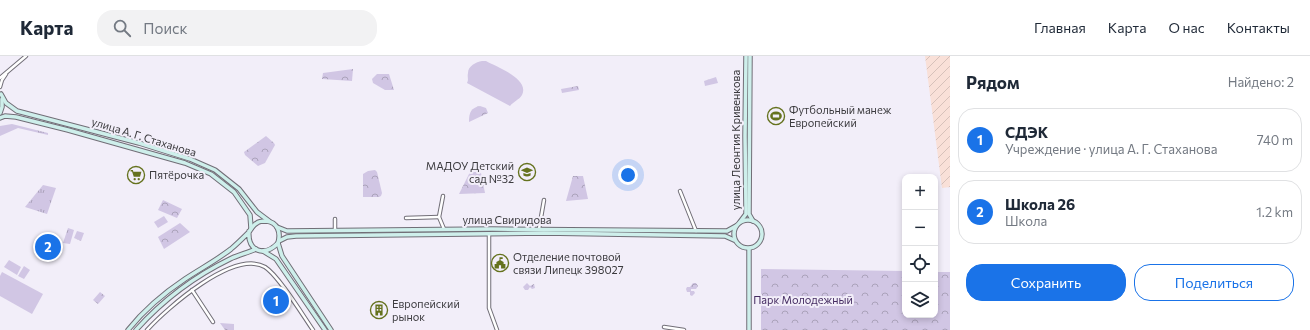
<!DOCTYPE html>
<html lang="ru">
<meta charset="utf-8">
<style>
:root{--surface:#fff;--page:#f2f2f3;--text:#1f2937;--muted:#747a83;--line:#e0e1e3;--accent:#1a73e8}
body{margin:0;font-family:Commissioner,sans-serif;background:var(--page);color:var(--text)}
.controls{position:absolute;right:12px;bottom:12px;display:grid;overflow:hidden;border-radius:8px;box-shadow:0 2px 6px #0003}
.controls button{width:36px;height:36px;display:grid;place-items:center;padding:0;border:0;border-bottom:1px solid var(--line);background:var(--surface);color:var(--text);font:20px sans-serif}
.you{position:absolute;left:628px;top:119px;width:14px;height:14px;margin:-10px;border:3px solid #fff;border-radius:50%;background:#1a73e8;box-shadow:0 0 0 6px #1a73e833}
.badge{display:grid;place-items:center;width:26px;height:26px;border-radius:50%;background:var(--accent);color:#fff;font-size:13px;font-weight:700}
.pin{position:absolute;translate:-50% -50%;border:2px solid #fff;box-shadow:0 1px 4px #0006}
.list{margin:0;padding:0;list-style:none}
h2{display:flex;justify-content:space-between;align-items:center;height:52px;margin:0;padding:0 16px;font-size:17px}
h2 small{font-size:13px;font-weight:400;color:var(--muted)}
.list li{display:grid;grid-template-columns:26px 1fr auto;gap:12px;align-items:center;box-sizing:border-box;height:64px;margin:0 8px 8px;padding:0 8px;border:1px solid var(--line);border-radius:16px}
.list b{display:block;font-size:15px;white-space:nowrap}
.list p{margin:0;font-size:13px;white-space:nowrap;color:var(--muted)}
.list em{font-size:13px;font-style:normal;color:var(--muted)}
.actions{display:flex;gap:8px;padding:12px 16px}
.actions a{flex:1;padding:9px 0;border:1px solid var(--accent);border-radius:16px;text-align:center;font-size:14px;color:var(--accent)}
.actions .main{background:var(--accent);color:#fff}
.icon{flex:none;width:22px;height:22px;fill:none;stroke:currentColor;stroke-width:2;stroke-linecap:round;stroke-linejoin:round}
.map{position:relative;flex:none;width:950px;height:274px;overflow:hidden}
header{display:flex;align-items:center;gap:24px;box-sizing:border-box;height:56px;padding:0 20px;background:var(--surface);border-bottom:1px solid var(--line)}
header strong{font-size:19px}
nav{display:flex;gap:22px;margin-inline-start:auto;font-size:14px}
.search{width:280px;height:36px;background:var(--page);display:flex;align-items:center;gap:10px;box-sizing:border-box;padding:0 14px;border-radius:16px;color:var(--muted);font-size:15px}
main{display:flex}
aside{flex:1;background:var(--surface)}
.map>svg:first-child{display:block}
</style>
<header>
<strong>Карта</strong>
<div class="search"><svg class="icon" aria-label="search" viewBox="0 0 24 24"><circle cx="10" cy="10" r="6"/><path d="M15 15l6 6"/></svg>Поиск</div>
<nav><a>Главная</a><a>Карта</a><a>О нас</a><a>Контакты</a></nav>
</header>
<main>
<div class="map">
<svg width="950" height="274" viewBox="0 0 950 274">
<defs>
<pattern id="industrial-furrows" width="10" height="10" patternUnits="userSpaceOnUse"><rect width="10" height="10" fill="#f9e0d8"/><path d="M-1 1l2-2M0 10L10 0M9 11l2-2" fill="none" stroke="#d6c1ba"/></pattern>
<pattern id="grass-tufts" width="24" height="20" patternUnits="userSpaceOnUse"><rect width="24" height="20" fill="#d1c6e4"/><path d="M3 7l-1-3M5 7V3M7 7l1-3M15 17l-1-3M17 17v-4M19 17l1-3" fill="none" stroke="#aba2ba"/></pattern>
<pattern id="forest-crowns" width="20" height="18" patternUnits="userSpaceOnUse"><rect width="20" height="18" fill="#d1c6e4"/><path d="M2 6a3 3 0 1 1 6 0M12 15a3 3 0 1 1 6 0" fill="none" stroke="#aba2ba"/></pattern>
</defs>
<rect width="100%" height="100%" fill="#f2eef9"/>
<polygon fill="url(#industrial-furrows)" points="925,0 950,0 950,131 942,132"/>
<g fill="url(#grass-tufts)">
<polygon points="12,68 48,77 48,79 18,72 0,80 0,70"/>
<polygon points="43,129 56,132 47,158 25,151"/>
<polygon points="68,172 74,174 70,188 63,187"/>
<polygon points="77,175 84,177 81,185 74,182"/>
</g>
<g fill="url(#forest-crowns)">
<polygon points="353,13 352,25 322,23 323,17"/>
<polygon points="377,18 389,18 394,34 385,34 373,27 372,23"/>
<polygon points="716,21 718,27 705,30 704,25"/>
<polygon points="578,30 579,34 562,37 561,33"/>
<path d="M480 50 486 52 488 57 469 66C469 56 471 52 480 50Z"/>
<polygon points="266,80 274,87 275,89 265,107 258,110 245,99 244,96"/>
<polygon points="375,114 377,116 382,137 381,140 379,141 363,141 363,118 368,115"/>
<polygon points="471,114 481,117 485,137 459,138"/>
<polygon points="573,120 583,120 588,143 566,145"/>
<polygon points="163,144 182,153 177,162 158,154"/>
<polygon points="180,167 190,176 164,193 158,181"/>
<polygon points="761,213 905,215 905,259 935,259 935,216 950,216 950,274 761,274"/>
<polygon points="527,227 530,230 534,228 535,232 532,233 530,231 528,234 525,234 523,231"/>
<polygon points="693,227 696,227 698,230 696,233 691,233 691,235 694,235 695,237 692,240 690,239 690,236 687,236 686,233 687,231 690,231"/>
<polygon points="100,236 105,240 98,248 93,244"/>
<polygon points="220,267 234,268 234,274 225,274"/>
</g>
<g fill="#d1c6e4">
<path d="M482 5H486C497 11 530 23 522 39 519 44 514 45 510 50L467 27C469 23 467 22 468 17 468 10 476 6 482 5Z"/>
<polygon points="164,160 168,166 158,172 154,166"/>
<polygon points="9,204 21,211 17,219 4,211"/>
<polygon points="24,210 30,214 24,223 18,220"/>
<polygon points="2,216 43,238 32,258 0,240 0,220"/>
</g>
<g fill="none" stroke-linecap="round" stroke-linejoin="round">
<g stroke="#716e77" stroke-width="4.5">
<g id="street">
<polyline points="0,22 26,0"/>
<polyline points="0,31 2,24 6,18"/>
<polyline points="680,135 696,175"/>
<polyline points="443,140 439,161 444,173"/>
<polyline points="406,162 439,161"/>
<polyline points="539,173 544,144"/>
<polyline points="335,174 335,163"/>
<polyline points="489,179 489,252 497,274"/>
<polyline points="192,234 213,266"/>
<polyline points="664,271 684,274"/>
<path d="M147 274C167 252 234 193 265 211 279 220 302 258 313 274"/>
</g>
</g>
<g stroke="#716e77" stroke-width="5.5">
<g id="secondary">
<polyline points="750,0 749,158 753,165"/>
<polyline points="1,38 6,47 17,55 139,87 190,103 215,114 239,133 257,156 269,165"/>
<polyline points="0,57 2,51 2,43"/>
<polyline points="0,62 5,60 16,61 68,74 185,107 211,118 234,136 250,159 251,172"/>
<circle cx="748" cy="178" r="14"/>
<polyline points="740,166 746,158 746,153 745,80 746,0"/>
<polyline points="277,171 287,175 492,173 727,175 736,170"/>
<polyline points="279,185 287,181 296,180 544,177 725,180 734,184"/>
<polyline points="278,187 282,200 331,274"/>
<polyline points="749,193 749,274"/>
<polyline points="263,195 276,203 325,274"/>
<path d="M128 274C144 254 164 237 185 223 200 213 217 204 231 193 237 188 243 182 249 176 251 173 253 169 257 167 259 165 263 165 266 165 278 166 281 177 278 187 265 201 247 196 249 175"/>
<path d="M136 274C162 245 195 220 230 203 238 199 247 197 256 193"/>
</g>
</g>
<use href="#street" stroke="#fff" stroke-width="2.5"/>
<use href="#secondary" stroke="#ceefeb" stroke-width="3.5"/>
</g>
<defs>
<g id="stadium-ring" transform="scale(0.9)"><circle r="9.5" fill="#f2eef9" stroke="#65721e" stroke-width="1.5"/><path d="M0-5a6.5 5 0 1 0 0 10a6.5 5 0 1 0 0-10ZM-3.5-1.8h7v3.6h-7Z" fill="#65721e"/></g>
<g id="school-ring" transform="scale(0.9)"><circle r="9.5" fill="#f2eef9" stroke="#65721e" stroke-width="1.5"/><path d="M0-5L7-2L0 1L-7-2ZM-4 1L0 2.5L4 1V4Q0 6-4 4Z" fill="#65721e"/></g>
<g id="supermarket-ring" transform="scale(0.9)"><circle r="9.5" fill="#f2eef9" stroke="#65721e" stroke-width="1.5"/><path d="M-6-5.5h2.5l.6 2H6L4.5 2H-2.5L-4.4-4H-6ZM-1.5 3.2a1.3 1.3 0 1 0 .1 0ZM3 3.2a1.3 1.3 0 1 0 .1 0Z" fill="#65721e"/></g>
<g id="civic-ring" transform="scale(0.9)"><circle r="9.5" fill="#f2eef9" stroke="#65721e" stroke-width="1.5"/><path d="M-.6-6.5H3V-4.5H.6V-3L4-1V1h2V6H-6V1h2V-1L-.6-3ZM-1.2 2.5V6h2.4V2.5Z" fill="#65721e"/></g>
<g id="building-ring" transform="scale(0.9)"><circle r="9.5" fill="#f2eef9" stroke="#65721e" stroke-width="1.5"/><path d="M-4-6H4V6H1V3H-1V6H-4ZM-2.5-4.3h1.7v1.8h-1.7ZM.8-4.3h1.7v1.8H.8ZM-2.5-1h1.7V.8h-1.7ZM.8-1h1.7V.8H.8Z" fill="#65721e"/></g>
</defs>
<g fill-rule="evenodd">
<use href="#stadium-ring" x="776" y="60"/>
<use href="#school-ring" x="527" y="116"/>
<use href="#supermarket-ring" x="136" y="119"/>
<use href="#civic-ring" x="500" y="207"/>
<use href="#building-ring" x="379" y="254"/>
</g>
<g text-anchor="middle" stroke-width="4" stroke-linejoin="round" paint-order="stroke">
<g font-size="11" fill="#3c3b3f" stroke="#f2eef9" text-anchor="start">
<text x="789" y="58">Футбольный манеж<tspan x="789" dy="13">Европейский</tspan></text>
<text x="514" y="114" text-anchor="end">МАДОУ Детский<tspan x="514" dy="13">сад №32</tspan></text>
<text x="149" y="123">Пятёрочка</text>
<text x="513" y="205">Отделение почтовой<tspan x="513" dy="13">связи Липецк 398027</tspan></text>
<text x="392" y="252">Европейский<tspan x="392" dy="13">рынок</tspan></text>
</g>
<g font-size="11" fill="#3c3b3f" stroke="#f2eef9">
<text transform="translate(144 81) rotate(17)" y="4">улица А. Г. Стаханова</text>
<text transform="translate(736 84) rotate(-90)" y="4">улица Леонтия Кривенкова</text>
<text x="507" y="168">улица Свиридова</text>
</g>
<g font-size="11" fill="#442b61" stroke="#f2eef9">
<text x="803" y="248">Парк Молодежный</text>
</g>
</g>
</svg>
<div class="controls">
<button>+</button>
<button>−</button>
<button><svg class="icon" aria-label="locate" viewBox="0 0 24 24"><circle cx="12" cy="12" r="6"/><path d="M12 2v4M12 18v4M2 12h4M18 12h4"/></svg></button>
<button><svg class="icon" aria-label="layers" viewBox="0 0 24 24"><path d="M12 4l9 5-9 5-9-5zM3 14l9 5 9-5"/></svg></button>
</div>
<div class="you"></div>
<div class="pin badge" style="left:276px;top:245px">1</div>
<div class="pin badge" style="left:48px;top:191px">2</div>
</div>
<aside>
<h2>Рядом<small>Найдено: 2</small></h2>
<ul class="list">
<li><span class="badge">1</span><div><b>СДЭК</b><p>Учреждение · улица А. Г. Стаханова</p></div><em>740 m</em></li>
<li><span class="badge">2</span><div><b>Школа 26</b><p>Школа</p></div><em>1.2 km</em></li>
</ul>
<div class="actions"><a class="main">Сохранить</a><a>Поделиться</a></div>
</aside>
</main>
